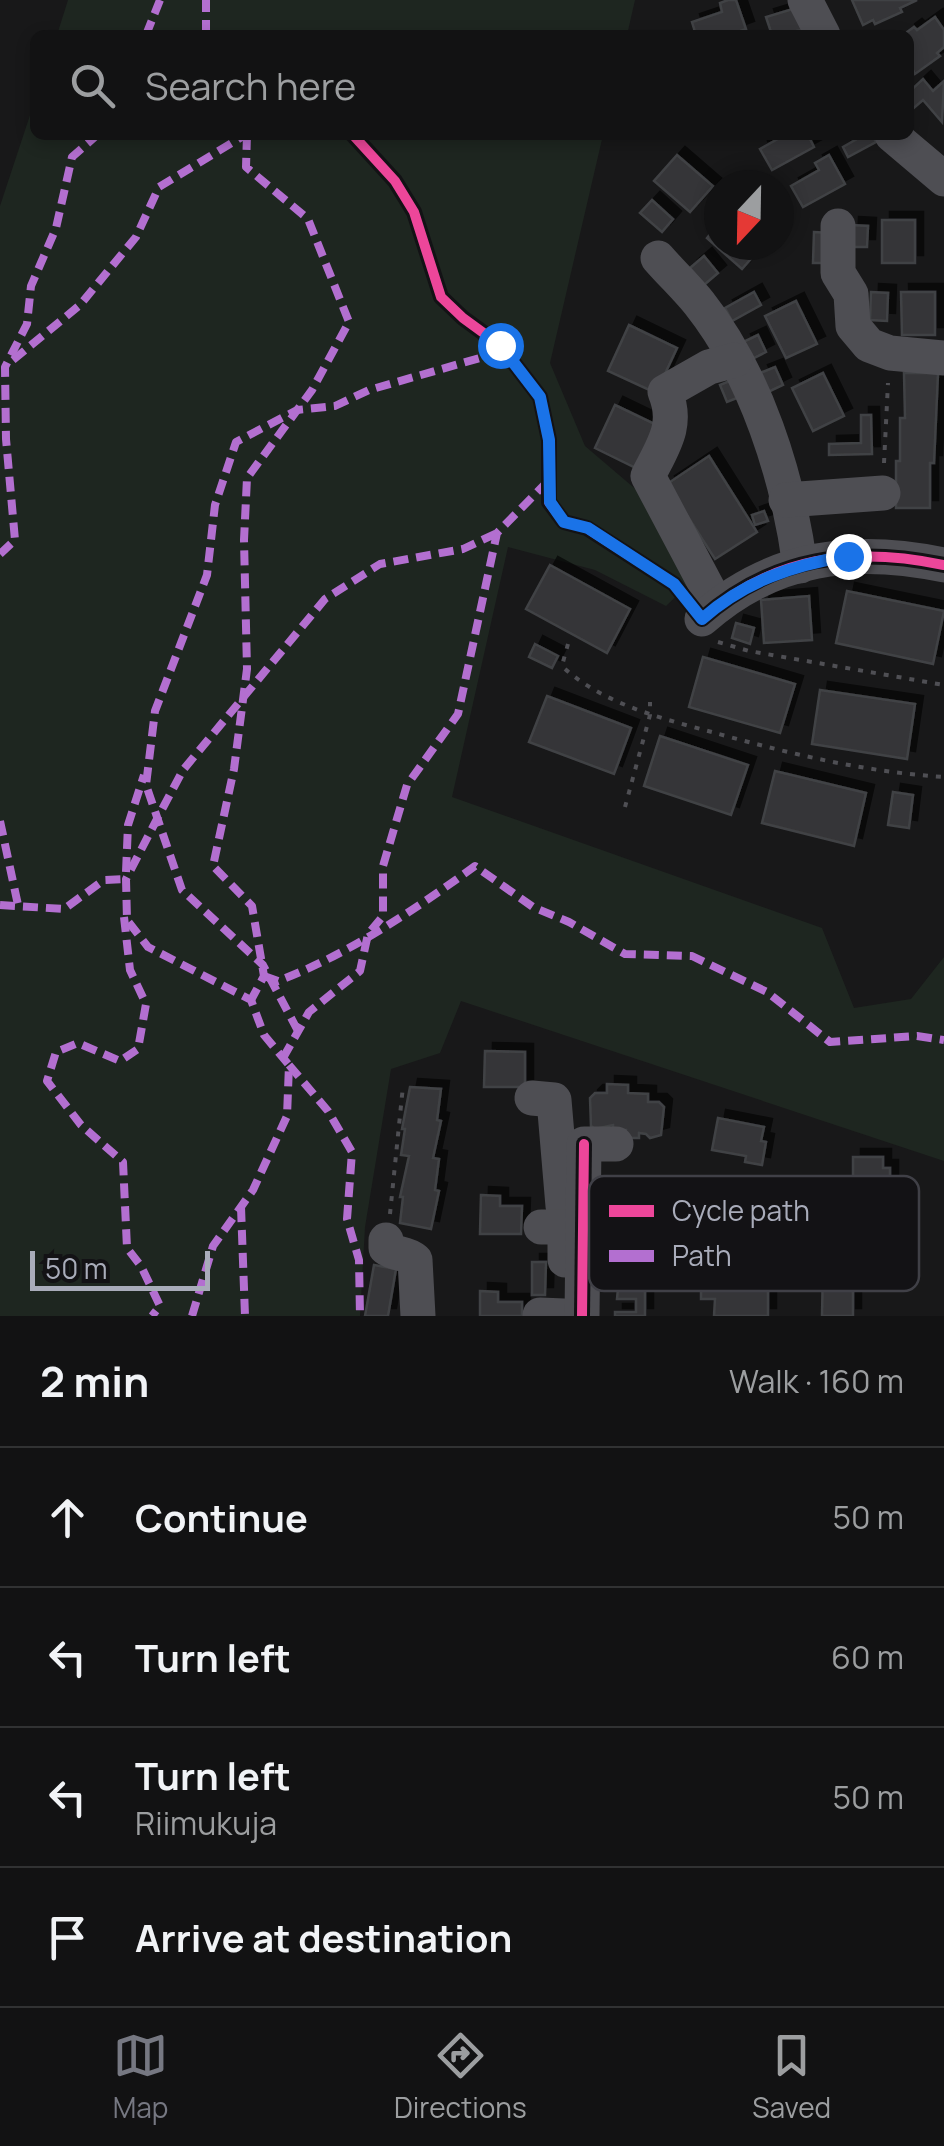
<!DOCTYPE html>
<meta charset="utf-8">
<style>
:root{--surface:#121213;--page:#1b1b1c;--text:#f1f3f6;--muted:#9c9ea0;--line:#313233;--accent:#767882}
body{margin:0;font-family:Manrope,sans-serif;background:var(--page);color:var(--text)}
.compass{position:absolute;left:704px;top:170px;width:90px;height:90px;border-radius:50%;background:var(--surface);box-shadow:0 5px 15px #0003;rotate:202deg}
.scale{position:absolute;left:30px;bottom:25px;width:180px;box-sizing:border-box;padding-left:10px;border:5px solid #a9acba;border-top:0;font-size:28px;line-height:35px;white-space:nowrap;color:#a9acba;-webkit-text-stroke:8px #131215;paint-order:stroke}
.stop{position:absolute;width:30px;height:30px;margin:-22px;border:8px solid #1a73e8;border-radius:50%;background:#fff}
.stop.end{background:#1a73e8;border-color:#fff;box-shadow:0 2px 10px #0008}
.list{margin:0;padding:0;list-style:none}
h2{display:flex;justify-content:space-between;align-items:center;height:130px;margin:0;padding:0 40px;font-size:42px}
h2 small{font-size:32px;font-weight:400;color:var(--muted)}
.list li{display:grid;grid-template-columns:65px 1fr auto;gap:30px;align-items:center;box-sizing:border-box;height:140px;padding:0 40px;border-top:2px solid var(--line)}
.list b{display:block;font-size:38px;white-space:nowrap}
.list p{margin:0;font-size:32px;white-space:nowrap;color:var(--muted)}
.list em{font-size:32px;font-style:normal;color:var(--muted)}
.icon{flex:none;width:55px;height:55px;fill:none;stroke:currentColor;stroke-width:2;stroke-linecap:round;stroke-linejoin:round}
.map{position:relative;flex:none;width:944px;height:1316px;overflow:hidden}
.search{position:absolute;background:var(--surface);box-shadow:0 5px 15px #0003;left:30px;right:30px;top:30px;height:110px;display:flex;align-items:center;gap:25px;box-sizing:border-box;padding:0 35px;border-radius:15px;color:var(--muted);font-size:38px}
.sheet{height:690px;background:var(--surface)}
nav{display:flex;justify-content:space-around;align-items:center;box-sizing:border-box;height:140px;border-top:2px solid var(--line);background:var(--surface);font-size:28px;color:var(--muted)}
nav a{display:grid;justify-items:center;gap:5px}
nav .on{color:var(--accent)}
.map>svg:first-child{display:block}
</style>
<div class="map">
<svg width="944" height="1316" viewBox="0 0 944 1316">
<defs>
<filter id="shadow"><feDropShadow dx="8" dy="-8" stdDeviation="0" flood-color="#0009"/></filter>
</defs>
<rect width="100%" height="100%" fill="#181819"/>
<g fill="#1e2620">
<polygon points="68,0 635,0 627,35 57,35"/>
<polygon points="35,100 35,135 603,135 550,363 585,446 646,498 693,580 666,606 595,570 508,547 452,797 822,928 854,1008 911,999 944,957 944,1161 461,1001 440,1053 391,1069 365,1227 360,1316 0,1316 0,206"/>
</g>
<g fill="#353537" stroke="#414245" stroke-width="2.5" filter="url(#shadow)">
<polygon points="728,0 736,0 746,29 729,35 696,35 692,22 722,12 720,3"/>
<polygon points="852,0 917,0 900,8 902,12 875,24 873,20 863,25"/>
<polygon points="796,8 803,30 772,35 766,17"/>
<polygon points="935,17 944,30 944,47 937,53 940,56 915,74 913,70 909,72 907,32 914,27 917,30"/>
<polygon points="923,79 933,91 944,81 942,122 923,100 909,112 909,92"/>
<polygon points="785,135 808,135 814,147 772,170 760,149"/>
<polygon points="864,135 872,135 876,142 848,157 843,147"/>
<polygon points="677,155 713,186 690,212 654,181"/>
<polygon points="829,155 845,184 803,207 791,186 819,170 815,163"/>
<polygon points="652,200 673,219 662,232 640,213"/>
<rect x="882" y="220" width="33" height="43"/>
<polygon points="719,223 719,245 763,245 742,269 707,238"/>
<polygon points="851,225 868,226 867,247 850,247"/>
<polygon points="814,232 829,233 828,263 813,263"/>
<polygon points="704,256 718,273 704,285 690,268"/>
<polygon points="754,292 761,305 732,321 725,308"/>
<polygon points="871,292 888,293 887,321 870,320"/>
<polygon points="901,292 935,292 935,335 902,335"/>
<polygon points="796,301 817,344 786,358 765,316"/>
<polygon points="629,325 677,348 656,393 608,371"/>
<polygon points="758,335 766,352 752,359 743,342"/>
<polygon points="775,367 783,385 768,392 760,373"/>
<polygon points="823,373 844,416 813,431 792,388"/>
<polygon points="904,373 938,373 934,463 930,463 930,508 896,508 896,461 900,461 900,418 905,418"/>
<polygon points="734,379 742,396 727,402 720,385"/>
<polygon points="615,405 661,427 640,470 595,448"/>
<polygon points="861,415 871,415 872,454 829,455 829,444 861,443"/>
<polygon points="709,456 757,532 715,559 667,484"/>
<polygon points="764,511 768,521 755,525 752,515"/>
<polygon points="550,565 630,609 607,653 526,609"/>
<polygon points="847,591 944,611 933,664 836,643"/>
<polygon points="809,596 812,640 764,643 761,600"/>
<polygon points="736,623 754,628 750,644 732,638"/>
<polygon points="535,644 558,656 552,668 529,657"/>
<polygon points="703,657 795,684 780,733 689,707"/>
<polygon points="820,690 915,704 907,759 812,744"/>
<polygon points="547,696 631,728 614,774 529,742"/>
<polygon points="660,736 748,765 731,815 644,786"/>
<polygon points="775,771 866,793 854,846 762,823"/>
<polygon points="893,792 913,795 909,828 888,825"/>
<polygon points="485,1051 525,1052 525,1087 484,1087"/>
<polygon points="607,1084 628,1085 628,1093 648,1094 648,1102 659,1102 664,1107 661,1135 650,1138 646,1134 639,1133 639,1138 625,1138 626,1130 613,1130 613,1125 595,1129 591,1126 590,1098 595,1093 607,1093"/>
<polygon points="410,1087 441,1089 437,1120 441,1121 433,1158 439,1159 435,1190 439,1191 431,1229 400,1223 403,1197 400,1197 409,1156 401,1155 405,1129 402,1129"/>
<polygon points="718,1118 764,1127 761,1141 766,1142 762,1165 745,1162 746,1156 712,1150"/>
<polygon points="853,1157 883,1157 883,1168 890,1168 890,1185 895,1185 895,1201 890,1201 889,1222 859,1222 859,1190 853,1190"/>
<polygon points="481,1195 500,1196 500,1206 522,1206 521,1234 480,1234"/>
<polygon points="617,1256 645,1256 645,1268 661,1268 661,1285 645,1285 645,1316 615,1316 615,1312 636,1312 636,1299 617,1299 619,1278"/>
<polygon points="532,1262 546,1262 545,1295 532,1295"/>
<polygon points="837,1264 853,1265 853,1316 822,1316 823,1267 837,1267"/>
<polygon points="374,1265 396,1269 388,1316 365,1316"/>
<polygon points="701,1288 768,1288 768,1316 714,1316 715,1299 701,1299"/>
<polygon points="480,1291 498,1292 498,1302 522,1302 522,1316 480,1316"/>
</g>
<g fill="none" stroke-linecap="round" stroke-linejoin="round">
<g stroke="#4f4f54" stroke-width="4" stroke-dasharray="5 8" stroke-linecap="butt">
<polyline points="884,463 888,383"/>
<polyline points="718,642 749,651 944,685"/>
<path d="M568 644 563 662 565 669C607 706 668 720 719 734 795 755 866 772 944 777"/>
<polyline points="625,807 650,715 650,702"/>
<polyline points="390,1214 403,1086"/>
</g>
<g stroke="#4e4e53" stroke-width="35">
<polyline points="805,0 823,35"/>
<polyline points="892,135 944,179"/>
<polyline points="838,226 838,273 851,294 853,326 869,345 890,353 944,358"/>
<path d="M658 258C671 273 686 287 699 303 756 375 788 476 800 566"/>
<polyline points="786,500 883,493"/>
<path d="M717 606 648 476C663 446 679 425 665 392L709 367 735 360"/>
<path d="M702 619C773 556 854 546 944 565"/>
<polyline points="532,1098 554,1100 563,1206"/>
<polyline points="541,1227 565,1227 565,1260"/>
<path d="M386 1240V1248C395 1255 406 1252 415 1260L418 1316"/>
<polyline points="540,1315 564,1316"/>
<polyline points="582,1316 584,1144 616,1144"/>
</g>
<g stroke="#b36fd0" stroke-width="8" stroke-dasharray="15 8" stroke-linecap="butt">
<polyline points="146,35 160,0"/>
<polyline points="206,35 206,0"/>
<polyline points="247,135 246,167 308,219 349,322 312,390 247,478 244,540 247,669 234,769 213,866 252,906 264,976 251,1000"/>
<polyline points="13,360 80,305 136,237 159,187 245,135"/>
<polyline points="0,554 15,540 6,439 5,367 27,324 31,286 56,228 72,157 97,135"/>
<polyline points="0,821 18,905"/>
<polyline points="126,872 128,825 144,775"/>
<polyline points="0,905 64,909 104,880 126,879"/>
<polyline points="124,917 130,970 146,1004 138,1049 120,1061 78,1043 56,1052 47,1081 81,1125 123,1162 127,1248 141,1266 160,1306 152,1316"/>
<path d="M264 976 278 981C349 954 413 911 475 866L533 907 569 922 625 954 692 956 767 992 830 1042 917 1036 944 1040"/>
<polyline points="298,1031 263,965 182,890 146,785 155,711 207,575 215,505 236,442 297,410 335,406 369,390 504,351"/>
<polyline points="283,1058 309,1012 360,971 368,934 383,916 383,866 407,785 458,714 497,533 549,480"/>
<polyline points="289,1065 328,1111 352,1152 347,1219 359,1260 360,1316"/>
<polyline points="241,1207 245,1316"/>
<polyline points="192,1316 213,1246 253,1190 287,1116 289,1065 264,1035 251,1000 148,947 127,920 126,879 158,817 183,770 325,599 380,564 463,549 497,533"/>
</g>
<g stroke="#131215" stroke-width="16">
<g id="cycleway">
<path d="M353 135 395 181 414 212 441 297 463 318 500 345 540 397 549 440V502L564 522 587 528 674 584 702 619C773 556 854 546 944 565"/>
<polyline points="582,1316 584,1144"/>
</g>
</g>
<use href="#cycleway" stroke="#ed469a" stroke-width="10"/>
</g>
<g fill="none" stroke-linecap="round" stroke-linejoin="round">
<path stroke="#1a73e8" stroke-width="12" d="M500 345 540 397 549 440 550 502 564 522 588 528 674 584 702 619C745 581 793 565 848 556"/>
</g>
<rect x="589" y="1176" width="330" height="115" rx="15" fill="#131215" stroke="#404047" stroke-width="2.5"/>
<rect x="609" y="1205" width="45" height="12" fill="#ed469a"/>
<rect x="609" y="1250" width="45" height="12" fill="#b36fd0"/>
<g font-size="28" fill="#a9acba">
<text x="672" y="1221">Cycle path</text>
<text x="672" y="1266">Path</text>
</g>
</svg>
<svg class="compass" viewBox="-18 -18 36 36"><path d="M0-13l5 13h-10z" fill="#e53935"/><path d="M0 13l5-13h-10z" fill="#9c9ea0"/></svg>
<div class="scale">50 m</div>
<div class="stop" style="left:500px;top:345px"></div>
<div class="stop end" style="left:848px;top:556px"></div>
<div class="search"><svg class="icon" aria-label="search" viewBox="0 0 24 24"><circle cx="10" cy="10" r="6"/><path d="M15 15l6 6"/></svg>Search here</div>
</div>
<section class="sheet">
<h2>2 min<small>Walk · 160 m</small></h2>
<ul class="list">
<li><svg class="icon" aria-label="ahead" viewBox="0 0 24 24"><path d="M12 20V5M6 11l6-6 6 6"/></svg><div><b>Continue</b></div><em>50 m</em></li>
<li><svg class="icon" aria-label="left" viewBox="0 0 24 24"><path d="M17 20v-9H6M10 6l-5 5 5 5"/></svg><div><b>Turn left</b></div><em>60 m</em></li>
<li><svg class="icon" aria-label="left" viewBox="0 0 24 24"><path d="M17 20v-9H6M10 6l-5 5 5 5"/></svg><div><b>Turn left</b><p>Riimukuja</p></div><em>50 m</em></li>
<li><svg class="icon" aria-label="arrive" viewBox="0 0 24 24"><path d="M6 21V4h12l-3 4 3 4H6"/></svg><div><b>Arrive at destination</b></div></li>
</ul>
</section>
<nav>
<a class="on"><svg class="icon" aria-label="map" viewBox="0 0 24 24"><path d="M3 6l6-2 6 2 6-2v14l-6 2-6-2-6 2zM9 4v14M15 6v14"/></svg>Map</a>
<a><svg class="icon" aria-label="directions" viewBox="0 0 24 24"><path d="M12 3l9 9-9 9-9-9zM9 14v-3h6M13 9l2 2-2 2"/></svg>Directions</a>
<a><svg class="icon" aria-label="saved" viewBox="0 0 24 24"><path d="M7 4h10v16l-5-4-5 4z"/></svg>Saved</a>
</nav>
